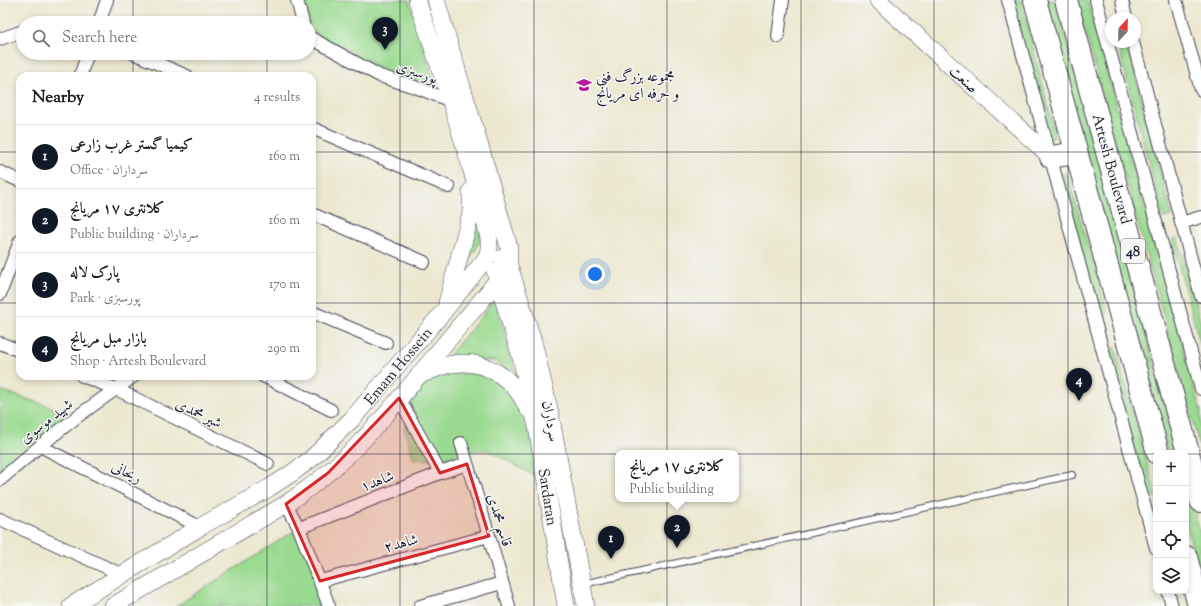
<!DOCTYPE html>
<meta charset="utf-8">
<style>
:root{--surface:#fff;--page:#f2f2f2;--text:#222;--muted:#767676;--line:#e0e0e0;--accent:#111827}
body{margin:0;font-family:"Sorts Mill Goudy",Amiri,serif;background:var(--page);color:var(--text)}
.controls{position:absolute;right:12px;bottom:12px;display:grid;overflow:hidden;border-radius:8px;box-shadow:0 2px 6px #0003}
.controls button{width:36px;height:36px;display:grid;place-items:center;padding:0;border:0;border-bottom:1px solid var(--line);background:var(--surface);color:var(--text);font:20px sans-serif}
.compass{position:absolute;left:1105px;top:12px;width:36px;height:36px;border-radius:50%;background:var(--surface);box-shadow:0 2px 6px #0003;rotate:22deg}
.you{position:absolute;left:595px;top:274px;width:14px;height:14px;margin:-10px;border:3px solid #fff;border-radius:50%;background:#1a73e8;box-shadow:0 0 0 6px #1a73e833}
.badge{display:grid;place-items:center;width:26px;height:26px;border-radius:50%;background:var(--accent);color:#fff;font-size:13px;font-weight:700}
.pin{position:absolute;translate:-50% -33px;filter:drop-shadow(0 1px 2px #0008)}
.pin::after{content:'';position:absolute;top:21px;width:14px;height:12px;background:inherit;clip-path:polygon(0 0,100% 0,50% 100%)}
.popup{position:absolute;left:615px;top:450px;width:124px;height:52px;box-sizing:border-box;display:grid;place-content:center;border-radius:8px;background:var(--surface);filter:drop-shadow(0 1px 3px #0005);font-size:13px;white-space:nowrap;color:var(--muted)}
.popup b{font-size:15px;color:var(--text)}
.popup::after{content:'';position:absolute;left:50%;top:100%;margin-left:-8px;border:8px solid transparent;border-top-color:var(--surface)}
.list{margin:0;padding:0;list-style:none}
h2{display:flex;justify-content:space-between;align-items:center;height:52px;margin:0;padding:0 16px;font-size:17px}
h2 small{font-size:13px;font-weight:400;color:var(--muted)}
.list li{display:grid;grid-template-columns:26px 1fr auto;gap:12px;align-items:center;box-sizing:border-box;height:64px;padding:0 16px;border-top:1px solid var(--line)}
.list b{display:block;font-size:15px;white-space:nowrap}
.list p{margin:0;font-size:13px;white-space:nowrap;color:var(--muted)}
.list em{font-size:13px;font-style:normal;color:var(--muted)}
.icon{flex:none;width:22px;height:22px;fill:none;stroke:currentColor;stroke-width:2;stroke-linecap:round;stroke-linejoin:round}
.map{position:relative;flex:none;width:1201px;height:606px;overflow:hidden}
.search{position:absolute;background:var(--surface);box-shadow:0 2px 6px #0003;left:16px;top:16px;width:300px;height:44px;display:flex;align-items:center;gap:10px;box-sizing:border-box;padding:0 14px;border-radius:22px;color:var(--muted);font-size:15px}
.panel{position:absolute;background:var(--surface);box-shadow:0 2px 6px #0003;left:16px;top:72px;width:300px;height:308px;border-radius:12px}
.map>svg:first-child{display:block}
</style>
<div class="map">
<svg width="1201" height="606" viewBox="0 0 1201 606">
<rect width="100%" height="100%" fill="#f6f6f2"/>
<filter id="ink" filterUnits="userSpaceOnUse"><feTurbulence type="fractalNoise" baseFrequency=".025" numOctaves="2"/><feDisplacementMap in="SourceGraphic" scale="8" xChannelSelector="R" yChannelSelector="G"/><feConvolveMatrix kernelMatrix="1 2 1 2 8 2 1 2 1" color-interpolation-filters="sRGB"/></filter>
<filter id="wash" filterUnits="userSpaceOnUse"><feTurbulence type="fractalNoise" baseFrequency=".012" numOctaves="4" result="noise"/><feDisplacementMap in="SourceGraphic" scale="16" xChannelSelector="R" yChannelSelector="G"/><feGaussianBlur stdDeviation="0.9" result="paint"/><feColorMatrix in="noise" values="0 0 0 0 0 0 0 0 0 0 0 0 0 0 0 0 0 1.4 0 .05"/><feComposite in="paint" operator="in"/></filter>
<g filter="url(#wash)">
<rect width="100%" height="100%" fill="#ece8d0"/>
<g fill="#9ada90" stroke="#5e7e66">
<polygon points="305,0 409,0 435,86 380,69 310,30"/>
<polygon points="1012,0 1021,0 1056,137 1048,138"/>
<polygon points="1044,0 1056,0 1178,453 1168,453"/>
<polygon points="1077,0 1087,0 1201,412 1201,451 1108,116"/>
<polygon points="1117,42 1126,42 1172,216 1163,218"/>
<polygon points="1067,173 1108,314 1101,318 1060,175"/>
<polygon points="476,210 481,240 459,277"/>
<polygon points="1177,238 1201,324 1201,347 1172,241"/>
<polygon points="495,300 518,380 495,361 446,359"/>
<polygon points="1115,347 1156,496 1148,499 1109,351"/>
<polygon points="451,373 480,374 499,381 516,399 537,436 535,476 487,450 461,452 443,459 414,460 404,428 419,383"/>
<polygon points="0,390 78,416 0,480"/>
<polygon points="1186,482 1201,537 1201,582 1186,522"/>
<polygon points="299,528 329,606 176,606"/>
</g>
</g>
<g filter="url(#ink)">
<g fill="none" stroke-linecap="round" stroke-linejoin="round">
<g stroke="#404051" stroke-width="8">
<polyline id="lane" points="583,584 1072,475"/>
</g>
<g stroke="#404051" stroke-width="14">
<g id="street">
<polyline points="297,0 303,23"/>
<polyline points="1008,0 1156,548"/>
<polyline points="1096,0 1201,389"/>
<polyline points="1122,0 1126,18"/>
<polyline points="1176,0 1201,90"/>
<polyline points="47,23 49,23"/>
<polyline points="99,23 107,0"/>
<polyline points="309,37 380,76 415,87 451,101"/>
<polyline points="778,37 783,0"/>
<polyline points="0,39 23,31"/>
<polyline points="1133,42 1201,296"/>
<polyline points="133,53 187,76"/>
<polyline points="80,76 88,53"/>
<polyline points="312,128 449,187"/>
<polyline points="0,172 20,181"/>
<polyline points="312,214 424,262"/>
<polyline points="1181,223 1201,217"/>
<polyline points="0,294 20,241"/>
<polyline points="312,312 386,343"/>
<polyline points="0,343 20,351"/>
<polyline points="82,376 116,389 268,464"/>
<polyline points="263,376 331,410"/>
<polyline points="399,398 440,473"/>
<polyline points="461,443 489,536 509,606"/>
<polyline points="40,446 200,527"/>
<polyline points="0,480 40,446 78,416 134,376"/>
<polyline points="286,504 299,528 329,606"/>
<polyline points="0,519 123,575"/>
<polyline points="299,528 440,473 467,464"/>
<polyline points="320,581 489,536"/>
<polyline points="1168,591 1172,606"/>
<polyline points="420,606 502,583"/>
</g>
</g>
<g stroke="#404051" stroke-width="18">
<g id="secondary">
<polyline points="878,0 1051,157"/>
<polyline points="502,258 508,262 533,341 549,408 586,606"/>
<polyline points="495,271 522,361 537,427 566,606"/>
<polyline points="447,303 471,213 471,191"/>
<path d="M420 375C430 371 441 366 452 364 485 358 515 379 528 409"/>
<polyline points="71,606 200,527 269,488 292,473 311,459 352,419 444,311 487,257 489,250 489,238 472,171 451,101 417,0"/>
<path d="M113 606 286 504C309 489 330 472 350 453 387 417 419 374 453 334 470 313 490 293 504 270 509 263 509 256 509 247L479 143 436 0"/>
</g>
</g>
<g stroke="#404051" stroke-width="24">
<g id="highway">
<polyline points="1035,0 1158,453"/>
<polyline points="1066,0 1201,501"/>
<polyline points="1051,157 1076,153"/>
<polyline points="1186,557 1199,606"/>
</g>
</g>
<use href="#lane" stroke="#fff" stroke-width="6"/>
<use href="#street" stroke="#fff" stroke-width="12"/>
<use href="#secondary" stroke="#fff" stroke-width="17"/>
<use href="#highway" stroke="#fff" stroke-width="22"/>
</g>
</g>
<path fill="#d62828" fill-opacity="0.2" stroke="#d62828" stroke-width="3" stroke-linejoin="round" d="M399 398 440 473 467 464 489 536 320 581 286 504 328 473Z"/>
<path fill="none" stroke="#22223b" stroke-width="1" stroke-opacity="0.55" d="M133 0V23M267 0V23M400 0V606M534 0V606M667 0V606M801 0V606M934 0V606M1068 0V606M133 53V76M267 53V76M0 152H20M312 152H1201M0 303H20M312 303H1201M133 376V606M267 376V606M0 454H1156M1186 454H1201"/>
<defs>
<g id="school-bare" transform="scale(1.2)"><path d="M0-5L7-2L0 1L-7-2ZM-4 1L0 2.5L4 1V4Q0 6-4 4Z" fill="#b5179e" stroke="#f6f6f2" stroke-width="2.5" paint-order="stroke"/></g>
</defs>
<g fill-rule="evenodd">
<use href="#school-bare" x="584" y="85"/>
</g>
<g text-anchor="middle" stroke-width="3" stroke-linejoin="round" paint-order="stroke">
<rect fill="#f6f6f2" stroke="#626272" stroke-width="1" x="1121" y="239" width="24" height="24" rx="3"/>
<g font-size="14" font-weight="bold" fill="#22223b">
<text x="1133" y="256">48</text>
</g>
<g font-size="15" fill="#22223b" stroke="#f6f6f2">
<text transform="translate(417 72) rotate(19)" y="5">پورسبزی</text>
<text transform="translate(964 79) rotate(42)" y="5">صنعت</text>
<text transform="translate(1112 169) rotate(75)" y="5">Artesh Boulevard</text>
<text transform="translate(398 366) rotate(-50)" y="5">Emam Hossein</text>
<text transform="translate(199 413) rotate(26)" y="5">شیر محمدی</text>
<text transform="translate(46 421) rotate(-38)" y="5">شهید موسوی</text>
<text transform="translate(551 421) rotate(79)" y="5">سرداران</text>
<text transform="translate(127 472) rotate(27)" y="5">ریحانی</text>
<text transform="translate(377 481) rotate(-21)" y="5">شاهد۱</text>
<text transform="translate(548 497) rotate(81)" y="5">Sardaran</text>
<text transform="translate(500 520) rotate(73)" y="5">قاسم محمدی</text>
<text transform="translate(401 543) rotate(-15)" y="5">شاهد۲</text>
</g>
<g font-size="15" fill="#22223b" stroke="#f6f6f2" text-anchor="start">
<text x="596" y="81">مجموعه بزرگ فنی<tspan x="596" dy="17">و حرفه ای مریانج</tspan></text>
</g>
</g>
</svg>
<div class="controls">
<button>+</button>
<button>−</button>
<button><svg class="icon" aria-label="locate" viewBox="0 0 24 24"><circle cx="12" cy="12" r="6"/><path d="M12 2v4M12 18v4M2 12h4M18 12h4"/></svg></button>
<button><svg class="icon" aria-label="layers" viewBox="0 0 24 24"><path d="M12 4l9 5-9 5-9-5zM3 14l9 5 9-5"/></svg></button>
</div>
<svg class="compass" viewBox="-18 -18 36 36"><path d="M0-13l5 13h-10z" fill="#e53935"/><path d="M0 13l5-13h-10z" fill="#767676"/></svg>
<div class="you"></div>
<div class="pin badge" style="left:611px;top:559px">1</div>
<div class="pin badge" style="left:677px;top:548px">2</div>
<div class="popup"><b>کلانتری ۱۷ مریانج</b>Public building</div>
<div class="pin badge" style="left:385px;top:50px">3</div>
<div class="pin badge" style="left:1079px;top:401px">4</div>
<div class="search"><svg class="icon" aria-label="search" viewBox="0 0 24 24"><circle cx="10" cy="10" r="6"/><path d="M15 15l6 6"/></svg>Search here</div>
<section class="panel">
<h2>Nearby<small>4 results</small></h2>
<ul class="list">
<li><span class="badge">1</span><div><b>کیمیا گستر غرب زارعی</b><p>Office · سرداران</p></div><em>160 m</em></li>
<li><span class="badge">2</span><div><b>کلانتری ۱۷ مریانج</b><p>Public building · سرداران</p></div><em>160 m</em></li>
<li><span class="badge">3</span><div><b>پارک لاله</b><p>Park · پورسبزی</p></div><em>170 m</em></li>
<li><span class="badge">4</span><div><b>بازار مبل مریانج</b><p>Shop · Artesh Boulevard</p></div><em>290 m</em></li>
</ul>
</section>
</div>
